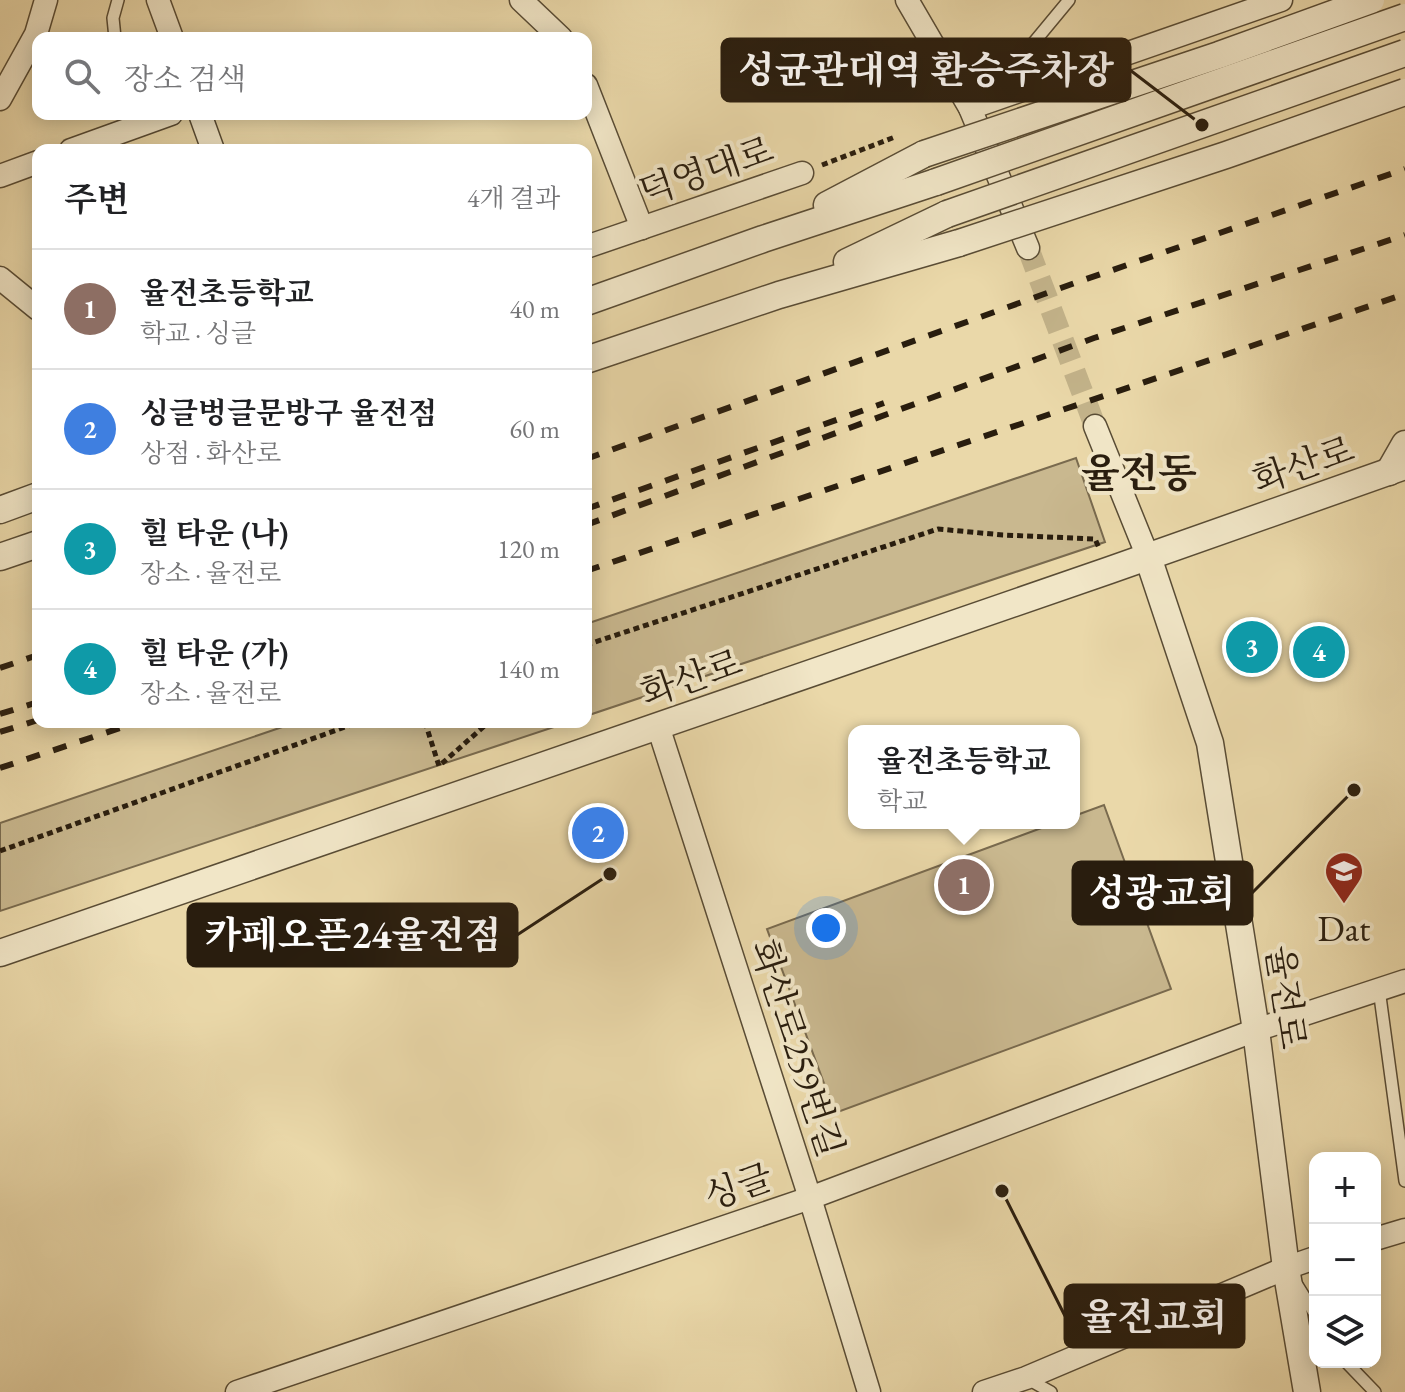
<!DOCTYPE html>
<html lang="ko">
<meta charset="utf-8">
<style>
:root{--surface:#fff;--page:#f6f6f6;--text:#202124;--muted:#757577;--line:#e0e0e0;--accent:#7c3aed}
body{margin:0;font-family:"EB Garamond","Noto Serif KR",serif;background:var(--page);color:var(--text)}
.controls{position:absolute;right:24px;bottom:24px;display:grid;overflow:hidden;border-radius:16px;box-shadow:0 4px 20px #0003}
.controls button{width:72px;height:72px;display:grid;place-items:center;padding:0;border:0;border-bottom:2px solid var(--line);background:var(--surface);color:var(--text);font:40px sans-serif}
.you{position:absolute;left:826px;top:928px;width:28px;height:28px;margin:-20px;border:6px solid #fff;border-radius:50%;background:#1a73e8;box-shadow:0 0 0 12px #1a73e833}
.badge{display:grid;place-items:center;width:52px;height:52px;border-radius:50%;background:var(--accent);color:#fff;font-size:26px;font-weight:700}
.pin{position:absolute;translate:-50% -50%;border:4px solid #fff;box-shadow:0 2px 8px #0006}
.popup{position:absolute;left:848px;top:725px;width:232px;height:104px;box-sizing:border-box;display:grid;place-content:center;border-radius:16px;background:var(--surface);filter:drop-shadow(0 2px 6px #0005);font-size:26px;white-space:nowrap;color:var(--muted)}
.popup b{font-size:30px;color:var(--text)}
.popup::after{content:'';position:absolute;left:50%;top:100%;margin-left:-16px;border:16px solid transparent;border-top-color:var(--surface)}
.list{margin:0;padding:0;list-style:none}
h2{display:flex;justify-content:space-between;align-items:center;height:104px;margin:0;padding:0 32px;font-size:34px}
h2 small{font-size:26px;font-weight:400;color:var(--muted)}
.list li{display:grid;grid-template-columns:52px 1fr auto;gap:24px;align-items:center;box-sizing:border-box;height:120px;padding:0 32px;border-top:2px solid var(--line)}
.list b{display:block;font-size:30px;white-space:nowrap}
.list p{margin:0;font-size:26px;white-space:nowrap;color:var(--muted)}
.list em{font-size:26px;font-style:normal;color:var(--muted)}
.icon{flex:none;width:44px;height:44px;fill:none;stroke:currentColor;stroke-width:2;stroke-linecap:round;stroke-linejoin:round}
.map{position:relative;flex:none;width:1405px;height:1392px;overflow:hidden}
.search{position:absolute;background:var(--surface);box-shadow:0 4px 20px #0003;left:32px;top:32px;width:560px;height:88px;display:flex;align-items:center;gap:20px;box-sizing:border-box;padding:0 28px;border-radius:16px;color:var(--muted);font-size:30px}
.panel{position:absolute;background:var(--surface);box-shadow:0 4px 20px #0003;left:32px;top:144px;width:560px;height:584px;border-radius:16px}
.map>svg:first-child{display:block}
</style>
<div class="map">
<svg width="1405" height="1392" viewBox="0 0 1405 1392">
<rect width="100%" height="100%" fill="#ead8a9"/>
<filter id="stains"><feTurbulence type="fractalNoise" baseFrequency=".0025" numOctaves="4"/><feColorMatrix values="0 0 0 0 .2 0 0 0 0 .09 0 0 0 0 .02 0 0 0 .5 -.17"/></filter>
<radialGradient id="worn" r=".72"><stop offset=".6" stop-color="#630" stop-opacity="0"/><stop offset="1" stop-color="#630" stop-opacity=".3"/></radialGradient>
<g fill="#c9b88f" stroke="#796a4e" stroke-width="2">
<polygon points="1076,458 1105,542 586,716 586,624"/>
<polygon points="297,722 569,722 0,911 0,823"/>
<polygon points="1104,805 1171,989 835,1113 767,929 1055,823 1074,823 1074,816"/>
</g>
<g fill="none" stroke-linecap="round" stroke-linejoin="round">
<polyline stroke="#c3b38a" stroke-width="22" stroke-dasharray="22 11" stroke-linecap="butt" points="1028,248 1095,426"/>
<g stroke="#594c35" stroke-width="14">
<g id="service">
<polyline points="115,38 113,18 118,0"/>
<polyline points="979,99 1021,58 1069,0"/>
<polyline points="1379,989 1405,1181"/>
<polyline points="1297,1285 1315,1314"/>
<polyline points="1346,1362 1375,1392"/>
<polyline points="1026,1378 1051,1392"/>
</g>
</g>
<g stroke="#594c35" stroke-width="25">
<g id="minor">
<polyline points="158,0 172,38"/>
<polyline points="521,0 561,38"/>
<polyline points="907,0 970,108 1028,248"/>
<polyline points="586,85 642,228"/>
<polyline points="0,99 36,34 46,0"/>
<polyline points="970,108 1281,0"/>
<polyline points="200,114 213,150"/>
<polyline points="71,150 171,114"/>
<polyline points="0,176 38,162"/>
<polyline points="586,247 802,173"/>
<polyline points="0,278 38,309"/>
<polyline points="1095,426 1148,557"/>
<polyline points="658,726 810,1198 869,1392"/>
<polyline points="1375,1239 1405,1230"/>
<polyline points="237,1392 810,1198 1256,1030 1405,981"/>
<polyline points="984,1392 1026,1378 1286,1268 1315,1258"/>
</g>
</g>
<g stroke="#594c35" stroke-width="29">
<g id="tertiary">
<polyline points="827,205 924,154"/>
<polyline points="847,262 947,214"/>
<polyline points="586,302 763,239 936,182"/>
<polyline points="586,360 779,295 959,243"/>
<polyline points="1389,472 1405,444"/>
<polyline points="0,510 38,496"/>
<polyline points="0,557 38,544"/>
<polyline points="1148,557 1210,743 1256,1030 1286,1268 1307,1392"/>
<polyline points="0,953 1110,570 1405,466"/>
</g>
</g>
<g stroke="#291d0e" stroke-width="5" stroke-dasharray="6 4" stroke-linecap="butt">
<polyline points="822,165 895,137"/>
<polyline points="586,645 938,529 1003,535 1095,539 1099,548"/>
<polyline points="425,722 439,766 489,722"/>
<polyline points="0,851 359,722"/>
</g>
<use href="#service" stroke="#f1e6c7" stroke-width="11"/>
<use href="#minor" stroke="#f1e6c7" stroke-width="22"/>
<use href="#tertiary" stroke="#f1e6c7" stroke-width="26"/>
<g stroke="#291d0e" stroke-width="6" stroke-dasharray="14 14" stroke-linecap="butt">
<polyline points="586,459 1072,284 1405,169"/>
<polyline points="586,509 884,403"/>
<polyline points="586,525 1094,338 1405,235"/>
<polyline points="586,571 1405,294"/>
<polyline points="0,668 38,655"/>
<polyline points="0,714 38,702"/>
<polyline points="0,732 38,720"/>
<polyline points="0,768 138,722"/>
</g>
<g stroke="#594c35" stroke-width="29" stroke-linecap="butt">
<g id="tertiary-bridge">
<polyline points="924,154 1219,55 1371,0"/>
<polyline points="936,182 1405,17"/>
<polyline points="947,214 1405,53"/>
<polyline points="959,243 1226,155 1405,92"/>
</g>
</g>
<use href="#tertiary-bridge" stroke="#f1e6c7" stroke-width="26"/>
</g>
<defs>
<g id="university-pin" transform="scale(2)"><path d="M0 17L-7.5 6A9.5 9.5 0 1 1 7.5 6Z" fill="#8f2418" stroke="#f1e6c7"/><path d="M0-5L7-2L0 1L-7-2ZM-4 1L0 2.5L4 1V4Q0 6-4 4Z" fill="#fff"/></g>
</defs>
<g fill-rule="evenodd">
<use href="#university-pin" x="1344" y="871"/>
</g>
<g text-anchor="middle" stroke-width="8" stroke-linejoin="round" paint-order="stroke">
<g font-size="36" fill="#291d0e" stroke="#f1e6c7">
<text transform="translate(706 170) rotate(-19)" y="13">덕영대로</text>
<text transform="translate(1303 464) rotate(-19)" y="13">화산로</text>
<text transform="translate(691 677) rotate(-19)" y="13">화산로</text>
<text transform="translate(1287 997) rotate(82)" y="13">율전로</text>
<text transform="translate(798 1048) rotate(72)" y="13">화산로259번길</text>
<text transform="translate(738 1186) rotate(-19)" y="13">싱글</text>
</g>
<g font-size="36" fill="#291d0e" stroke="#f1e6c7">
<text x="1344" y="941">Dat</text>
</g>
<g font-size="40" font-weight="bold" fill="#291d0e" stroke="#f1e6c7">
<text x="1139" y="487">율전동</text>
</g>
</g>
<path fill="none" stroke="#291d0e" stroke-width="3" d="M1202 125L1130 70M1354 790L1252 893M610 874L517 935M1002 1191L1065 1316"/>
<g fill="#291d0e" stroke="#f1e6c7" stroke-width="3">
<circle cx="1202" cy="125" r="8"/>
<circle cx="1354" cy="790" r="8"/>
<circle cx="610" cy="874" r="8"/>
<circle cx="1002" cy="1191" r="8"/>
</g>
<g fill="#291d0e" stroke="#291d0e" stroke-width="3">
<rect x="722" y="39" width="408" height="62" rx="8"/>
<rect x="1073" y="862" width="179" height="62" rx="8"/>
<rect x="188" y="904" width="329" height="62" rx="8"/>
<rect x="1065" y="1285" width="179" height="62" rx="8"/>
</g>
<g font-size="38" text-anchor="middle" font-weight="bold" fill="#fff">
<text x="926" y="83">성균관대역 환승주차장</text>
<text x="1162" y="906">성광교회</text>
<text x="353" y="948">카페오픈24율전점</text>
<text x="1154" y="1330">율전교회</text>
</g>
<rect width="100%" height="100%" filter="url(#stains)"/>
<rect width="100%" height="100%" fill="url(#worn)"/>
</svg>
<div class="controls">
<button>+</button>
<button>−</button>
<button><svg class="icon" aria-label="layers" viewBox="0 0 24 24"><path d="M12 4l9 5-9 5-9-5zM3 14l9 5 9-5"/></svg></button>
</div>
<div class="you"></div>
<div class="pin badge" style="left:964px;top:885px;background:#8d6e63">1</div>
<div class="popup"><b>율전초등학교</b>학교</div>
<div class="pin badge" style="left:598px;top:833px;background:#3f7fe0">2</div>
<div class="pin badge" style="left:1252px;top:647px;background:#0f9aa8">3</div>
<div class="pin badge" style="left:1319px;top:652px;background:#0f9aa8">4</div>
<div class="search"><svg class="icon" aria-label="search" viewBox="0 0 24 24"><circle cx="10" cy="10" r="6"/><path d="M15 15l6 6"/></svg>장소 검색</div>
<section class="panel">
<h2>주변<small>4개 결과</small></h2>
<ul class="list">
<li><span class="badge" style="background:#8d6e63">1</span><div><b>율전초등학교</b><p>학교 · 싱글</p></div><em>40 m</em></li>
<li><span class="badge" style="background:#3f7fe0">2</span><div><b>싱글벙글문방구 율전점</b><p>상점 · 화산로</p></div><em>60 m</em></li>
<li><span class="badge" style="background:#0f9aa8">3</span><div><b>힐 타운 (나)</b><p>장소 · 율전로</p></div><em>120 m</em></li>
<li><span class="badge" style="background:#0f9aa8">4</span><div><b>힐 타운 (가)</b><p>장소 · 율전로</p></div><em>140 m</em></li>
</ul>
</section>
</div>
